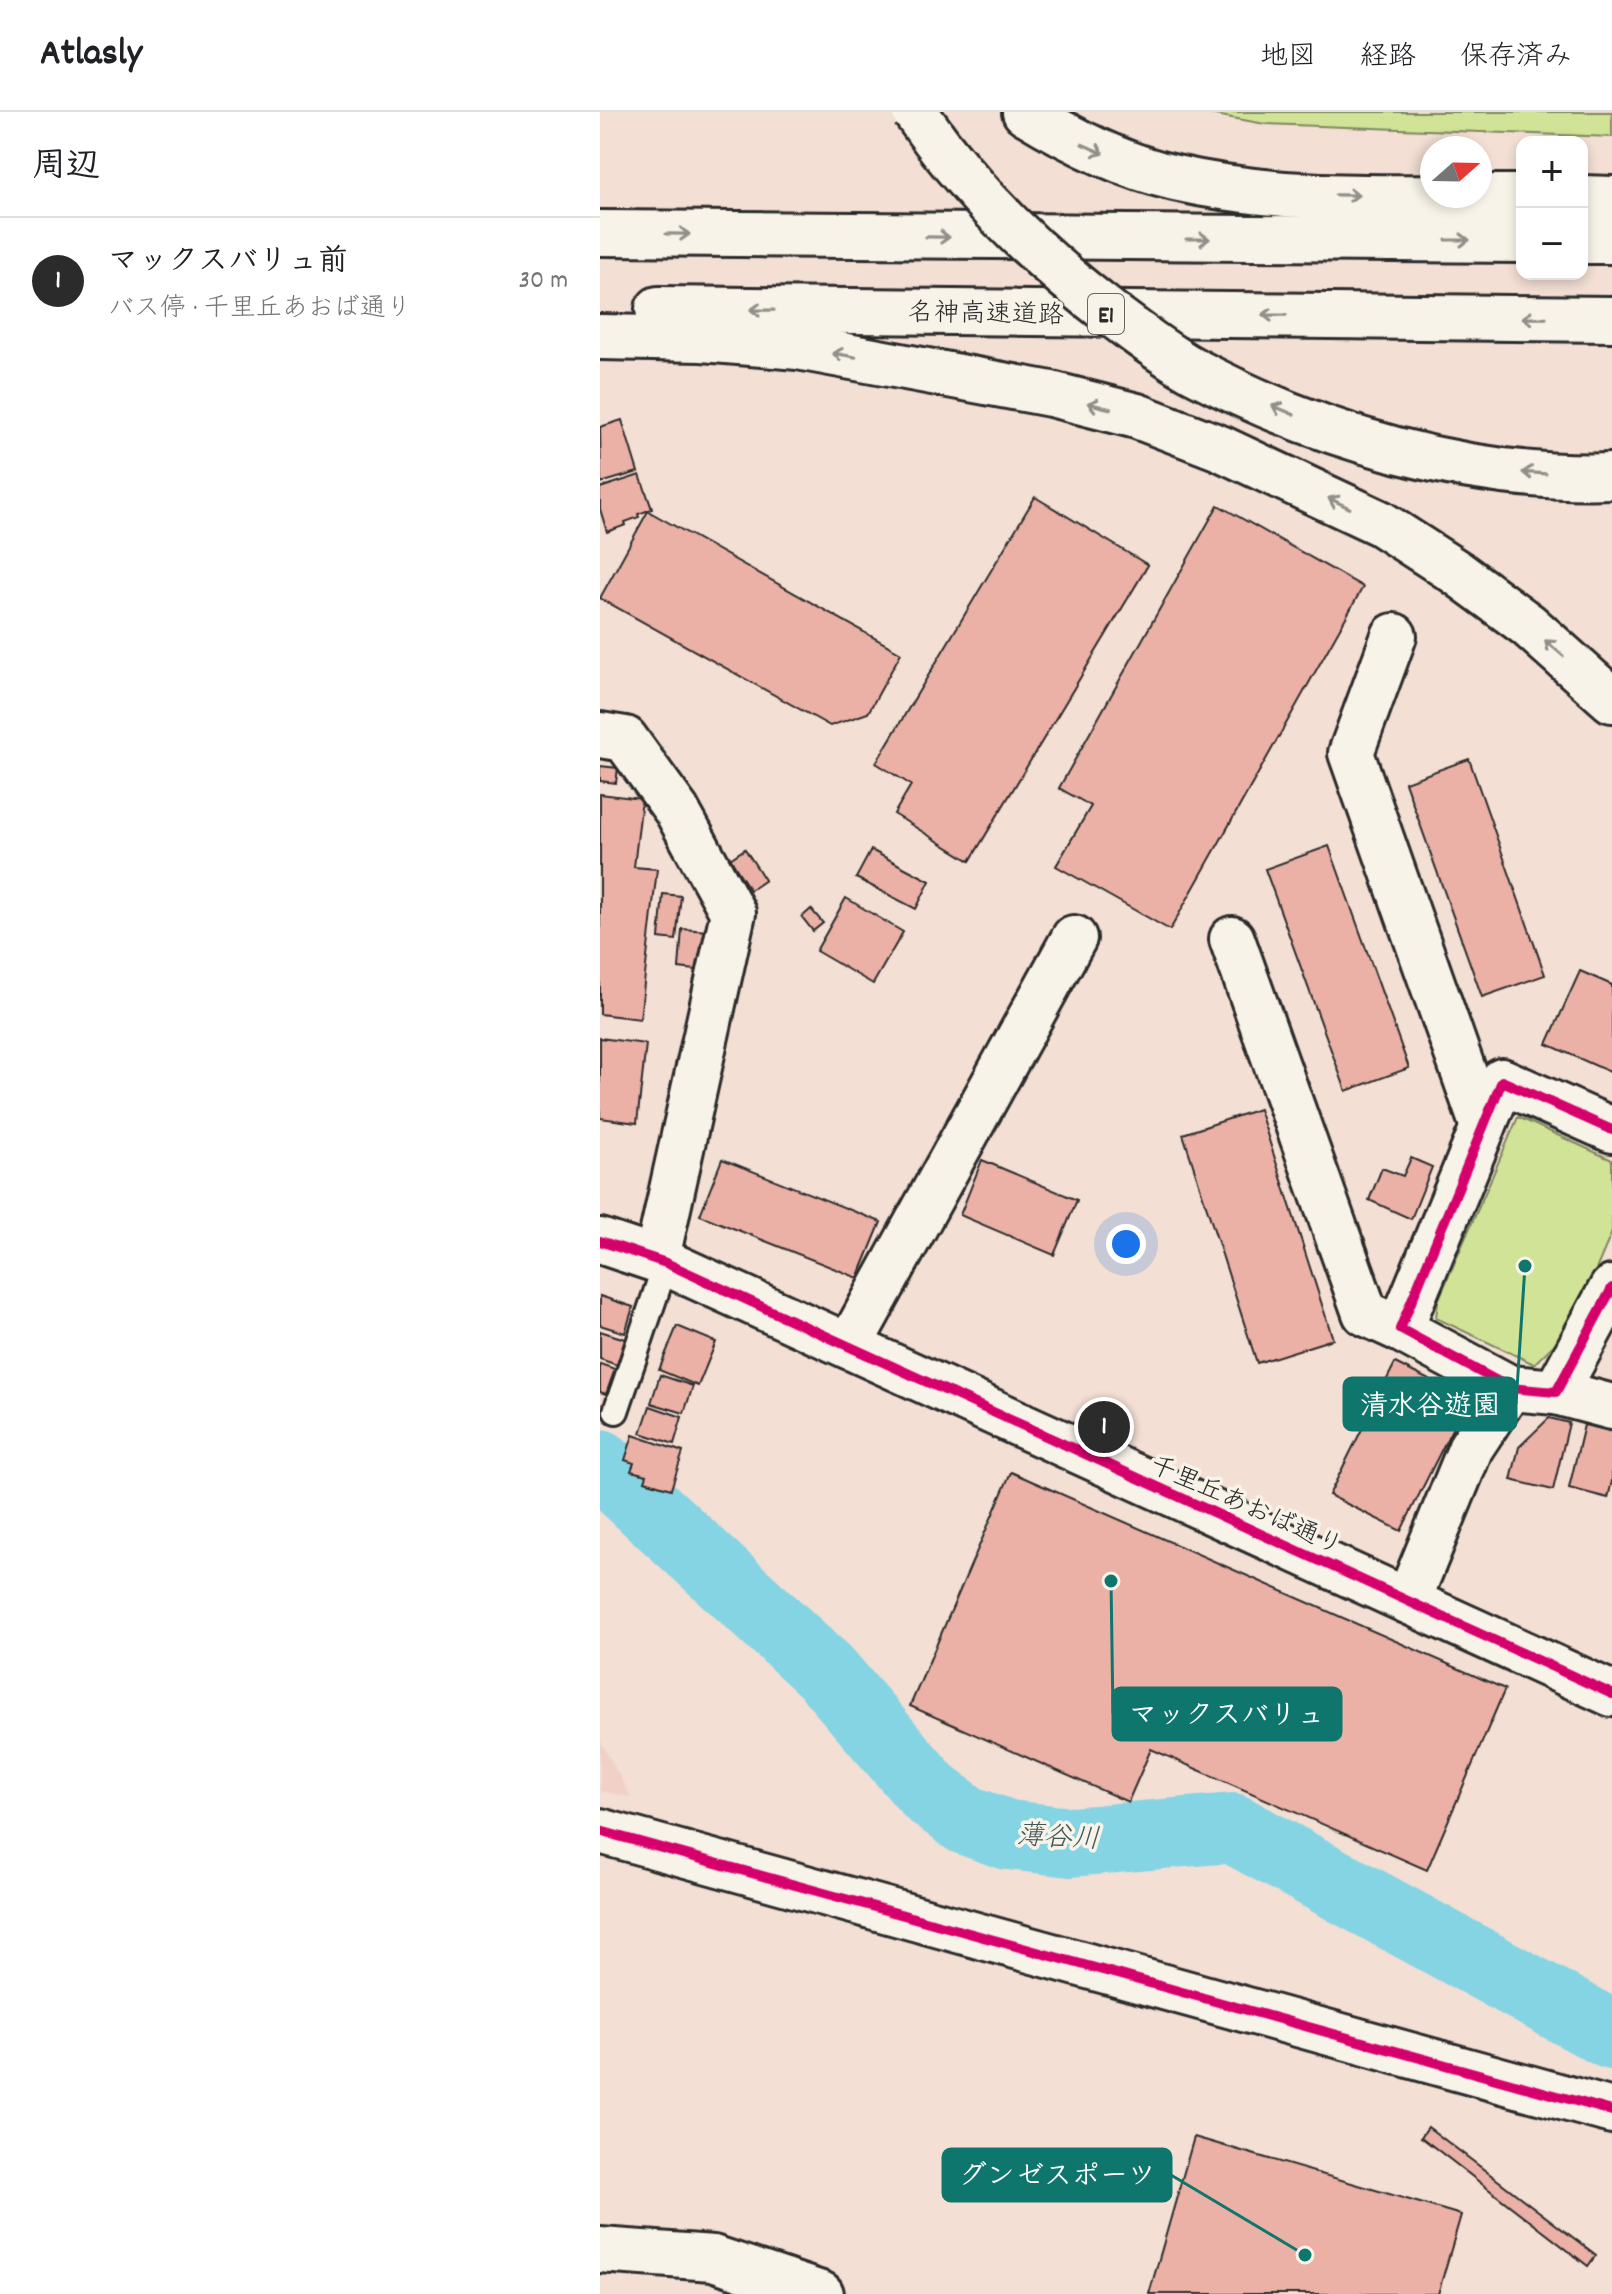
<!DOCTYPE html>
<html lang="ja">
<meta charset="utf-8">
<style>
:root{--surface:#fff;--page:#f2f2f2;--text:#202124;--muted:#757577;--line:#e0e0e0;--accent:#2b2b2b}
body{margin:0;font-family:Dekko,"Klee One",sans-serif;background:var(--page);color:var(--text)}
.controls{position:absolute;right:24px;top:24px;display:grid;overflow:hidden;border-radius:16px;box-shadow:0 4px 12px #0003}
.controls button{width:72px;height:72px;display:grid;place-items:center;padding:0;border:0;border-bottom:2px solid var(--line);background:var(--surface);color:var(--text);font:40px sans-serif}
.compass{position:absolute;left:820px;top:24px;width:72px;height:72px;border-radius:50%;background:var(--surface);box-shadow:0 4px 12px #0003;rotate:70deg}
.you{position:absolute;left:526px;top:1132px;width:28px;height:28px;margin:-20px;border:6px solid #fff;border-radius:50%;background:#1a73e8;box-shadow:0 0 0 12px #1a73e833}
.badge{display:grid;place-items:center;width:52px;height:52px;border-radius:50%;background:var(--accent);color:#fff;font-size:26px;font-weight:700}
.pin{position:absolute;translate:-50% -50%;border:4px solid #fff;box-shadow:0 2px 8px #0006}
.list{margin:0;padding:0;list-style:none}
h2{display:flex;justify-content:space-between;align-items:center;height:104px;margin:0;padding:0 32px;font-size:34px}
h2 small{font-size:26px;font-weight:400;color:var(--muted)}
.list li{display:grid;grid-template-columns:52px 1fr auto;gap:24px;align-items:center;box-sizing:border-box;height:128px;padding:0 32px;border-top:2px solid var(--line)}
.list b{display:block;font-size:30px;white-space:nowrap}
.list p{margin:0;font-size:26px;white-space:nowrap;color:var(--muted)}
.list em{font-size:26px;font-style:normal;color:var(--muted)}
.map{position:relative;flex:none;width:1012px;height:2182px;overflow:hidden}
header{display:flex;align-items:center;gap:48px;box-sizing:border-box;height:112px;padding:0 40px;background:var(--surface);border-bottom:2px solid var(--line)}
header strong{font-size:38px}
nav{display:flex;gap:44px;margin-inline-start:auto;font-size:28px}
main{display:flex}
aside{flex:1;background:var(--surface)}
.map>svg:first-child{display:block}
</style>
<header>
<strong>Atlasly</strong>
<nav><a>地図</a><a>経路</a><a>保存済み</a></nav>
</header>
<main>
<aside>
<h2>周辺<small></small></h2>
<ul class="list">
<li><span class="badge">1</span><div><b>マックスバリュ前</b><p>バス停 · 千里丘あおば通り</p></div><em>30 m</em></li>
</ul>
</aside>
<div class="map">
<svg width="1012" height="2182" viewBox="0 0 1012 2182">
<rect width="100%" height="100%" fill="#f3dfd4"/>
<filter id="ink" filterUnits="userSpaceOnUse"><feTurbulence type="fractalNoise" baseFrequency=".0125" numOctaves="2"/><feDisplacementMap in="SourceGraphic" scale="16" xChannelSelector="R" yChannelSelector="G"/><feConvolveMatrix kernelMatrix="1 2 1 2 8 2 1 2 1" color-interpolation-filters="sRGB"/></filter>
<g filter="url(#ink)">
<polygon fill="#f1d1c6" points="0,1628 31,1685 0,1679"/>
<g fill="#d1e397" stroke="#7e8761" stroke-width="2">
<polygon points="599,0 1012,0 1012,25 665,12"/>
<polygon points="918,1005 1012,1048 1012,1120 971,1216 934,1252 836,1206 838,1189"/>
</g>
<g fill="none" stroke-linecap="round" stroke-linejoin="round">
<polyline stroke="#85d4e3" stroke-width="70" points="0,1352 226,1560 329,1680 366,1708 408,1723 471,1730 632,1716 1012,1923"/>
</g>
<g fill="#ebb1a6" stroke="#2b2b2b" stroke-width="2">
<polygon points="22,308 38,360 1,371 0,315"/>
<polygon points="40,363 52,397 38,402 39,405 25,410 26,413 7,420 0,397 0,376"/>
<polygon points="435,385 548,453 370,749 294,702 311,673 276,651"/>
<polygon points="618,393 763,475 570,818 456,754 491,694 459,676"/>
<polygon points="48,399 301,541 268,601 230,614 0,486"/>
<polygon points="869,647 945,863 882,885 805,670"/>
<polygon points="0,654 18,656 16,671 0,669"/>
<polygon points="0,682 42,687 34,755 57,757 40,907 0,902"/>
<polygon points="729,734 809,956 746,979 665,757"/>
<polygon points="145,737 165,768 150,778 130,747"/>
<polygon points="271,738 330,769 316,797 256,766"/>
<polygon points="63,782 81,784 76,828 59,826"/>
<polygon points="246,786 303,820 273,872 216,839"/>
<polygon points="211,797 223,811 213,819 202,805"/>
<polygon points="82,817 108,819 104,859 79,856"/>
<polygon points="980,859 1012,873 1012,961 947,932"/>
<polygon points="0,926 46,932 37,1011 0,1006"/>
<polygon points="659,997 733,1227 657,1251 583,1022"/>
<polygon points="811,1046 832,1055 811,1107 769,1088 782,1056 803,1064"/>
<polygon points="122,1047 281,1110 258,1166 100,1103"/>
<polygon points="382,1048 477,1088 454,1143 360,1103"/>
<polygon points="764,1125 777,1161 765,1166 752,1130"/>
<polygon points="0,1184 33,1195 25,1221 0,1213"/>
<polygon points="77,1214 116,1230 98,1274 59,1258"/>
<polygon points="0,1219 25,1227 17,1253 0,1247"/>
<polygon points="795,1251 867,1287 801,1419 729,1383"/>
<polygon points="0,1252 15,1257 6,1282 0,1280"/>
<polygon points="60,1263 93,1274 84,1301 51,1291"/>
<polygon points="50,1294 82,1305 74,1332 41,1321"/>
<polygon points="949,1306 969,1311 953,1378 911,1368 919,1335"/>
<polygon points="984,1313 1012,1319 1012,1369 1008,1386 969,1376"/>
<polygon points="33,1323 83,1340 71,1377 45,1369 47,1363 31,1359 34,1351 25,1348"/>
<polygon points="411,1360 905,1577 827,1758 551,1637 528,1690 310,1594"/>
<polygon points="828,2015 996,2143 988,2154 821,2025"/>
<polygon points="594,2025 861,2103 838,2182 549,2182"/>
</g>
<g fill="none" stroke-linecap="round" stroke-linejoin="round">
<g stroke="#2b2b2b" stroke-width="30">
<polyline id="service" points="16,1299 66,1151"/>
</g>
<g stroke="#2b2b2b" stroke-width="50">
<g id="minor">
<polyline points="794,524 751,641 883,1015"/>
<polyline points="0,623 25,627 77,699 133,801 57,1146"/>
<polyline points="632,827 765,1201 800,1217"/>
<polyline points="1012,1018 902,969 800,1217 910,1276 956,1280 1012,1176"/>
<polyline points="249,1234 474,826"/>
<polyline points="956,1280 1012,1295"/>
<polyline points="808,1489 871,1335 910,1276"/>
<polyline points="0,1719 1012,1999"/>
<polyline points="0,2138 113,2146 221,2182"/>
</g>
</g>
<g stroke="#2b2b2b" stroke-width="50">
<polyline id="tertiary" points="0,1129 66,1151 1012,1582"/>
</g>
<g stroke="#2b2b2b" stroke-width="50">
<g id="motorway">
<path d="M425 0C471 28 522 54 575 66 688 92 807 84 922 85"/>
<polyline points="982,86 1012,87"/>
<polyline points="0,121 922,128"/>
<polyline points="982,129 1012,129"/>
<polyline points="58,197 1012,207"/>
<polyline points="0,225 102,227 198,235 451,282 537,304 620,336 780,411 856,460 928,513 1012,588"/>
</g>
</g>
<use href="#service" stroke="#f7f3e8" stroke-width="24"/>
<use href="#minor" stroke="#f7f3e8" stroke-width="44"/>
<use href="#tertiary" stroke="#f7f3e8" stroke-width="44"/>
<use href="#motorway" stroke="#f7f3e8" stroke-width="44"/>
<g stroke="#2b2b2b" stroke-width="50" stroke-linecap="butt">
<path id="motorway-bridge" d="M315 0C369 79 437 145 513 203 539 222 565 243 593 258 720 325 868 369 1012 364"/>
</g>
<use href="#motorway-bridge" stroke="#f7f3e8" stroke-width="44"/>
<g stroke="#f7f3e8" stroke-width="15">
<g id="cycleway">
<polyline points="1012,1018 902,969 800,1217 910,1276 956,1280 1012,1176"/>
<polyline points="0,1129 66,1151 1012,1582"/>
<polyline points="0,1719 1012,1999"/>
</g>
</g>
<use href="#cycleway" stroke="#d6006c" stroke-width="10"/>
</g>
<defs><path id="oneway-shaft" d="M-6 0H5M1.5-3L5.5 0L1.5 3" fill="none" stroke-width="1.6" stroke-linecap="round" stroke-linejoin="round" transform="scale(2)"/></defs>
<g stroke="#918f8a">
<use href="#oneway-shaft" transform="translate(493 37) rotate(24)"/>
<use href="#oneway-shaft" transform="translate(747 83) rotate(1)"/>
<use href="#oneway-shaft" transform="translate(78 122) rotate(1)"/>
<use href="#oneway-shaft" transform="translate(338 125) rotate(1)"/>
<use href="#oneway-shaft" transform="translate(598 127)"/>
<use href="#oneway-shaft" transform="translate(858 128)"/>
<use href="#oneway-shaft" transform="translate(162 198) rotate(-179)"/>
<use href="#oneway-shaft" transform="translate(674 203) rotate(-179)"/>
<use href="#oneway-shaft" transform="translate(934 206) rotate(-179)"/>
<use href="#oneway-shaft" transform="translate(244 243) rotate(-170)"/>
<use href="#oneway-shaft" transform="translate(499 294) rotate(-166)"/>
<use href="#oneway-shaft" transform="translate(683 298) rotate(-157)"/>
<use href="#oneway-shaft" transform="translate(934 361) rotate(-176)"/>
<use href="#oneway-shaft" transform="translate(739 391) rotate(-154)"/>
<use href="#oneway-shaft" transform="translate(954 536) rotate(-139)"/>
</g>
</g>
<g text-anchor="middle" stroke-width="7" stroke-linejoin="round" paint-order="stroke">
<rect fill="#f7f3e8" stroke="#686764" stroke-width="2" x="488" y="182" width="36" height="40" rx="6"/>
<g font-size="24" font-weight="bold" fill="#2b2b2b">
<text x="506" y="210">E1</text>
</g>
<g font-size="26" fill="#2b2b2b" stroke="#f7f3e8">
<text transform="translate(386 200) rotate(1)" y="9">名神高速道路</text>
<text transform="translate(647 1392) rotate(24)" y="9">千里丘あおば通り</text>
</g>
<g font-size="28" font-style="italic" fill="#425559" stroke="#f7f3e8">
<text transform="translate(458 1723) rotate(3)" y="10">薄谷川</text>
</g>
</g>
<path fill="none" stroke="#0f766e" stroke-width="3" d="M925 1154L916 1292M511 1469L513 1602M705 2143L571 2063"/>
<g fill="#0f766e" stroke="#f7f3e8" stroke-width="3">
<circle cx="925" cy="1154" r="8"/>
<circle cx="511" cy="1469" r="8"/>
<circle cx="705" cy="2143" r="8"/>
</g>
<g fill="#0f766e" stroke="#0f766e" stroke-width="3">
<rect x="744" y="1266" width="172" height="52" rx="8"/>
<rect x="513" y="1576" width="228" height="52" rx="8"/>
<rect x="343" y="2037" width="228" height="52" rx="8"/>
</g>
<g font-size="28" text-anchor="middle" font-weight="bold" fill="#fff">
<text x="830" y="1302">清水谷遊園</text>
<text x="627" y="1611">マックスバリュ</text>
<text x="457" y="2072">グンゼスポーツ</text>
</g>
</svg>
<div class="controls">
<button>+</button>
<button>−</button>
</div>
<svg class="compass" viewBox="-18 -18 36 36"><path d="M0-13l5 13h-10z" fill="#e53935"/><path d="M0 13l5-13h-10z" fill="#757577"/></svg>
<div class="you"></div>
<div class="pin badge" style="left:504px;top:1315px">1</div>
</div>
</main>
